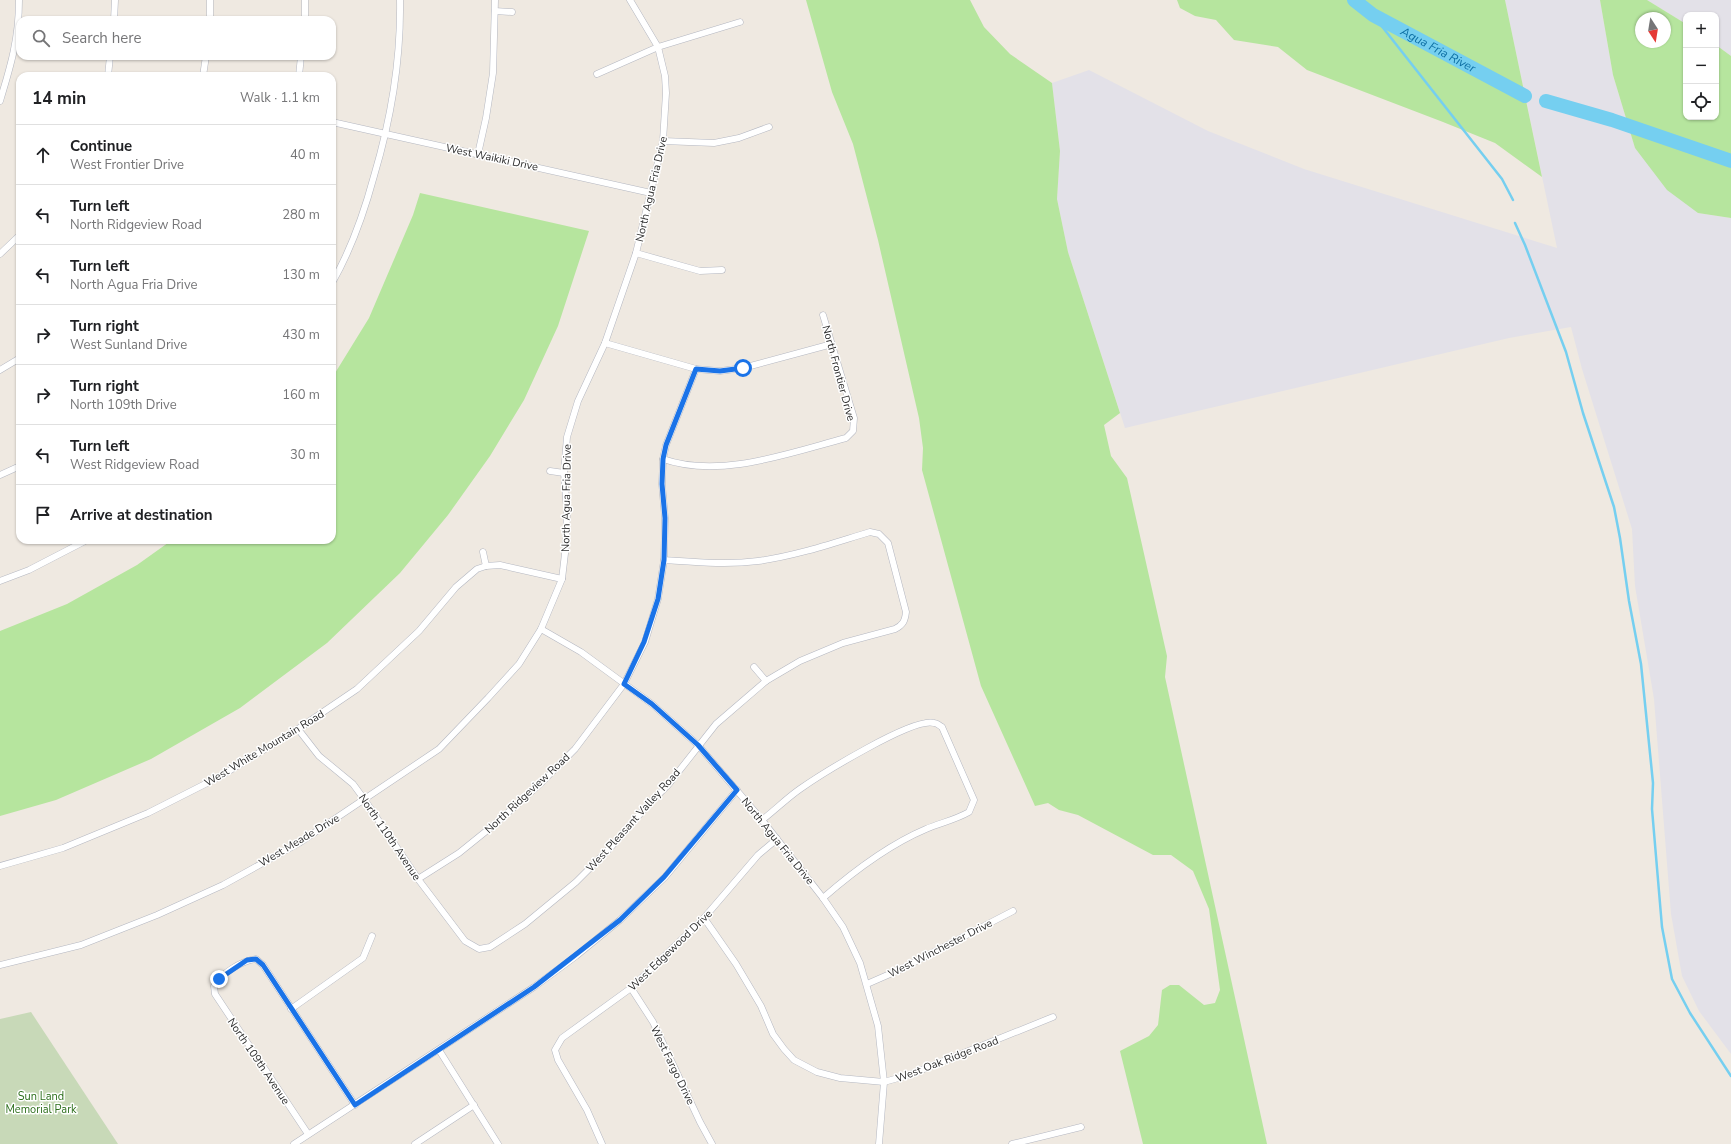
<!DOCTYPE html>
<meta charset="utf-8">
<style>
:root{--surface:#fff;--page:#f2f2f2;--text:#202124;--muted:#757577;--line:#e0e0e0}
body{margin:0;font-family:"Nunito Sans",sans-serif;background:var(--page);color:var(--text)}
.controls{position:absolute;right:12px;top:12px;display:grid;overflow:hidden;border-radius:8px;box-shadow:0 1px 3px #0004}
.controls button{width:36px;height:36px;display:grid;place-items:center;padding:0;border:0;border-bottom:1px solid var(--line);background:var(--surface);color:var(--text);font:20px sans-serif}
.compass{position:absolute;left:1635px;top:12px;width:36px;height:36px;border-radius:50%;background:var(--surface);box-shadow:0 1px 3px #0004;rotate:168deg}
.stop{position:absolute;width:12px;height:12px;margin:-9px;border:3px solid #1a73e8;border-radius:50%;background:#fff}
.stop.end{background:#1a73e8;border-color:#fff;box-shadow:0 1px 4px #0008}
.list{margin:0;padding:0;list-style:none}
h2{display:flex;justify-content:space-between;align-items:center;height:52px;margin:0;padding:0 16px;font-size:17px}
h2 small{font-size:13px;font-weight:400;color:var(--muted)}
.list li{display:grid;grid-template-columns:26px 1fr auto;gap:12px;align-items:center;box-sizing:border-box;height:60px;padding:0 16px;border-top:1px solid var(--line)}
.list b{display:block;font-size:15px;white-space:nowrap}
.list p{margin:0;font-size:13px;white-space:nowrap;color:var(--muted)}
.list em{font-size:13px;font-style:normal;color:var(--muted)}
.icon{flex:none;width:22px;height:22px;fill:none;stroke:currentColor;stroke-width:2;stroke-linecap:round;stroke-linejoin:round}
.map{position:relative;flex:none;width:1731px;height:1144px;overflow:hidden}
.search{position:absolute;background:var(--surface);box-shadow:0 1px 3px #0004;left:16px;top:16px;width:320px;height:44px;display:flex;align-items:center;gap:10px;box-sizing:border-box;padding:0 14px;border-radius:12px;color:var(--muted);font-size:15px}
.panel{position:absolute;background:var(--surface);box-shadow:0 1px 3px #0004;left:16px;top:72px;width:320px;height:472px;border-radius:12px}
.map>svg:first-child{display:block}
</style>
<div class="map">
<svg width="1731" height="1144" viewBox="0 0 1731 1144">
<rect width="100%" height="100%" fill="#efe9e1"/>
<g fill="#e3e1e8">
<polygon points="1505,0 1600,0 1613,75 1635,148 1698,213 1731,218 1731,1054 1699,1011 1682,976 1671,914 1654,699 1635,586 1632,529 1582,369 1571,327 1509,338 1125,428 1068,252 1057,199 1060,151 1052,83 1089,70 1208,131 1304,169 1557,248"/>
<polygon points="1647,0 1731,0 1731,56 1716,45 1716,15 1686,15 1686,24"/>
</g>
<g fill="#b6e59e" fill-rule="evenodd">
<polygon points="806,0 970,0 984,27 1010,54 1052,83 1060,151 1057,199 1068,252 1120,413 1104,425 1111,456 1127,478 1167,656 1165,677 1267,1144 1143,1144 1120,1051 1149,1036 1158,1025 1162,990 1170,985 1179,985 1204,1005 1215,1003 1220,990 1209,909 1193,871 1171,855 1153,855 1078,815 1059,810 1048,803 1035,806 981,686 922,470 923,448 919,418 878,240 853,144 832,92"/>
<polygon points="1177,0 1505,0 1542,177 1495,143 1443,122 1307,70 1278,47 1234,40 1216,20 1195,16 1180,8"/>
<path d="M1600 0H1647L1686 24V117H1716V45L1731 56V218L1698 213 1667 190 1635 148 1613 75ZM1641 18H1665V42H1641Z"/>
<polygon points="420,193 589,231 558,326 524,400 490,456 448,515 400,573 327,643 240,708 151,759 56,800 0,816 0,631 67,604 137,565 172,540 332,540 332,378 369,318 413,215"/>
</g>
<polygon fill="#c8d9b8" points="31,1012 118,1144 0,1144 0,1019"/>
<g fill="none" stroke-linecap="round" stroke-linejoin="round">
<g stroke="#75cff0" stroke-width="2.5">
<polyline points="1373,15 1502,179 1513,200"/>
<polyline points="1515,223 1525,245 1566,352 1583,413 1614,507 1620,538 1629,601 1641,664 1653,783 1652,809 1662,927 1672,979 1690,1013 1731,1076"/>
</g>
<g stroke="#75cff0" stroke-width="14">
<path id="s1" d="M1354 0 1373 15 1525 96"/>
<polyline points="1546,101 1612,120 1731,161"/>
</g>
<g stroke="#b4b7c1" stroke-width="7">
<g id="street">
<polyline points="495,11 512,12"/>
<polyline points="114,20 115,0"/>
<polyline points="210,20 210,0"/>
<polyline points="305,20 305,0"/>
<polyline points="597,74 658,47 740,22"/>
<polyline points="108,76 110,56"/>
<polyline points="203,76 206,56"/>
<polyline points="299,76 301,56"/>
<path d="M0 101C11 65 19 38 19 0"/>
<polyline points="332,122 651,193"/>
<polyline points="663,141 714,143 739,138 769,127"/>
<polyline points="478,154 486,118 493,73 495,0"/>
<polyline points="636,253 700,271 722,270"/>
<polyline points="0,254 20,235"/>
<path d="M332 283C351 250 364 213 374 176 391 119 401 60 400 0"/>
<polyline points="605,343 696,369 720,371 743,368 832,344"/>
<polyline points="0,370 20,358"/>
<path d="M663 459C720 479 789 453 846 438L853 431 854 418 823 315"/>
<polyline points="550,471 564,473"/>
<polyline points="0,475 20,466"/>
<polyline points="483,552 486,566"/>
<polyline points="0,581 29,570 87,540"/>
<polyline points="541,629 581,652 652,704 698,745 762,820 823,898 843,927 860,963 878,1026 884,1082 879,1144"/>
<polyline points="754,667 766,681"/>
<path d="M298 729 319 756 353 784 364 799 418 879 465 941 479 949 490 947 525 924 576 882 611 847 647 806 668 785 716 724 766 681 800 661 843 643 895 629C903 625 905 621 906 612L888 543 879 534 870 532C833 543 796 556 758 561 727 565 695 562 664 560"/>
<path d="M762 820C775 810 787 798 800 789 820 775 913 717 934 723 937 723 940 726 942 727L974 800 969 812C955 820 940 823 926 829 888 845 854 871 823 898"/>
<polyline points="0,866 63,848 148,813 219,777 298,729 357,689 419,631 456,587 477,569 486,566 500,565 562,579"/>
<polyline points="418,879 459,853 495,824 540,784 575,749 624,684 645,642 658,599 664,560 665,518 662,484 663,459 666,445 696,369"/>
<polyline points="704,918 736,964 761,1006 773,1034 784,1049 794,1060 817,1072 840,1078 884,1082 909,1075 1053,1017"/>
<polyline points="0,965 81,945 157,915 223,885 299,843 439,749 488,698 519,664 541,629 562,579 566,545 567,511 564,473 567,437 578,401 605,343 636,253 663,141 666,93 665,76 658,47 630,0"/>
<polyline points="867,984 899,970 1013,911"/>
<polyline points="631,988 653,1022 700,1122 712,1144"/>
<polyline points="291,1009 363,958 372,936"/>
<polyline points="439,1050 498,1144"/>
<path d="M308 1134 215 994 214 986C222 973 241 961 256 959L263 965 355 1105"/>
<polyline points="294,1144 534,987 576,956 620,920 665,877 737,790"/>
<polyline points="415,1144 474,1105"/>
<polyline points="602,1144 587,1110 558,1060 555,1050 562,1038 631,988 704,918 758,855 777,839"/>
<polyline points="1012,1144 1081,1127"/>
</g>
</g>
<use href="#street" stroke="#fff" stroke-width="6"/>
</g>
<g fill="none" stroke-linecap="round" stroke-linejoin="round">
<polyline stroke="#1a73e8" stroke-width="5" points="219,979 247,960 256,959 263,965 355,1105 534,987 620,920 664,877 737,790 698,745 652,704 624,684 644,642 658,599 664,560 665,518 662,484 663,459 666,445 696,369 720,371 743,368"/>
</g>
<g text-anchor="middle" stroke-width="3" stroke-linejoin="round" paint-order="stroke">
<g font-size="11" fill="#2e2e2e" stroke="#fff">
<text transform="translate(492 157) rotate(12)" y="4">West Waikiki Drive</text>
<text transform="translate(651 189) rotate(-77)" y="4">North Agua Fria Drive</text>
<text transform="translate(839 373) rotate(75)" y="4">North Frontier Drive</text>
<text transform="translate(566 498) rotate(-89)" y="4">North Agua Fria Drive</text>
<text transform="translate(264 748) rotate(-31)" y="4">West White Mountain Road</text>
<text transform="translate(527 793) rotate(-43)" y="4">North Ridgeview Road</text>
<text transform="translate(633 820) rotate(-48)" y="4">West Pleasant Valley Road</text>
<text transform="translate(390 837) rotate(56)" y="4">North 110th Avenue</text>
<text transform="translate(299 840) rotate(-31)" y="4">West Meade Drive</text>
<text transform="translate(778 841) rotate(51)" y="4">North Agua Fria Drive</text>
<text transform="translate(940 948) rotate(-27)" y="4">West Winchester Drive</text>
<text transform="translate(670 950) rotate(-44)" y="4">West Edgewood Drive</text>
<text transform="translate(947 1059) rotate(-21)" y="4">West Oak Ridge Road</text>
<text transform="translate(259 1061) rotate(56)" y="4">North 109th Avenue</text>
<text transform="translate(673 1065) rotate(64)" y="4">West Fargo Drive</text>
</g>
<g font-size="11" fill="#2c6e1b" stroke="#fff">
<text x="41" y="1100">Sun Land<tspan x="41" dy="13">Memorial Park</tspan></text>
</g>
<g font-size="12" font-style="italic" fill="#0d6fa3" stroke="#fff">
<text dy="4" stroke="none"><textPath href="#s1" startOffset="98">Agua Fria River</textPath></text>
</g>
</g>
</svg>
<div class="controls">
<button>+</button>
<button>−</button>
<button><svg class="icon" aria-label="locate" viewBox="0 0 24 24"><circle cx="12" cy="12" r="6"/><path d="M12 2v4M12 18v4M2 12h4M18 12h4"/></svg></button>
</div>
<svg class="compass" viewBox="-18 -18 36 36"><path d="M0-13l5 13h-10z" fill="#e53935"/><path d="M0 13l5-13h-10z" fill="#757577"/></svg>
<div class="stop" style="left:743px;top:368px"></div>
<div class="stop end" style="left:219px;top:979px"></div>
<div class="search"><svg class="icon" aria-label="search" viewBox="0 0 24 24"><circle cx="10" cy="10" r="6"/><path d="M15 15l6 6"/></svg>Search here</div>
<section class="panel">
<h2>14 min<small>Walk · 1.1 km</small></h2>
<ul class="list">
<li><svg class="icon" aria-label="ahead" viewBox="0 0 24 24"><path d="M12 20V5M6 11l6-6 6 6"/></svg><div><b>Continue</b><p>West Frontier Drive</p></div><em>40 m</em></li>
<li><svg class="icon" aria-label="left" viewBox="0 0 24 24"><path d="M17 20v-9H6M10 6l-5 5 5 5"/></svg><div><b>Turn left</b><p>North Ridgeview Road</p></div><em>280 m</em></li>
<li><svg class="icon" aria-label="left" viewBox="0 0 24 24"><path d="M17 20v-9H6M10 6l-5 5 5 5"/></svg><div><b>Turn left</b><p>North Agua Fria Drive</p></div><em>130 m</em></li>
<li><svg class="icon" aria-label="right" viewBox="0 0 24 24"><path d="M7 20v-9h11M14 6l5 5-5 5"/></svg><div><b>Turn right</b><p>West Sunland Drive</p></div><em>430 m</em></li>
<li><svg class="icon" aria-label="right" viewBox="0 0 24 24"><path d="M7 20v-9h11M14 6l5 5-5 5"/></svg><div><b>Turn right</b><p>North 109th Drive</p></div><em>160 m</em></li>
<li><svg class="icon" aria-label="left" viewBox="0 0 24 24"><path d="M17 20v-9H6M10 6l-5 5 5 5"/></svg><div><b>Turn left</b><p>West Ridgeview Road</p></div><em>30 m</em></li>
<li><svg class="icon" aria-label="arrive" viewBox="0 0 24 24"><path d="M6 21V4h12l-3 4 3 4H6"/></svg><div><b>Arrive at destination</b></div></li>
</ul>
</section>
</div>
